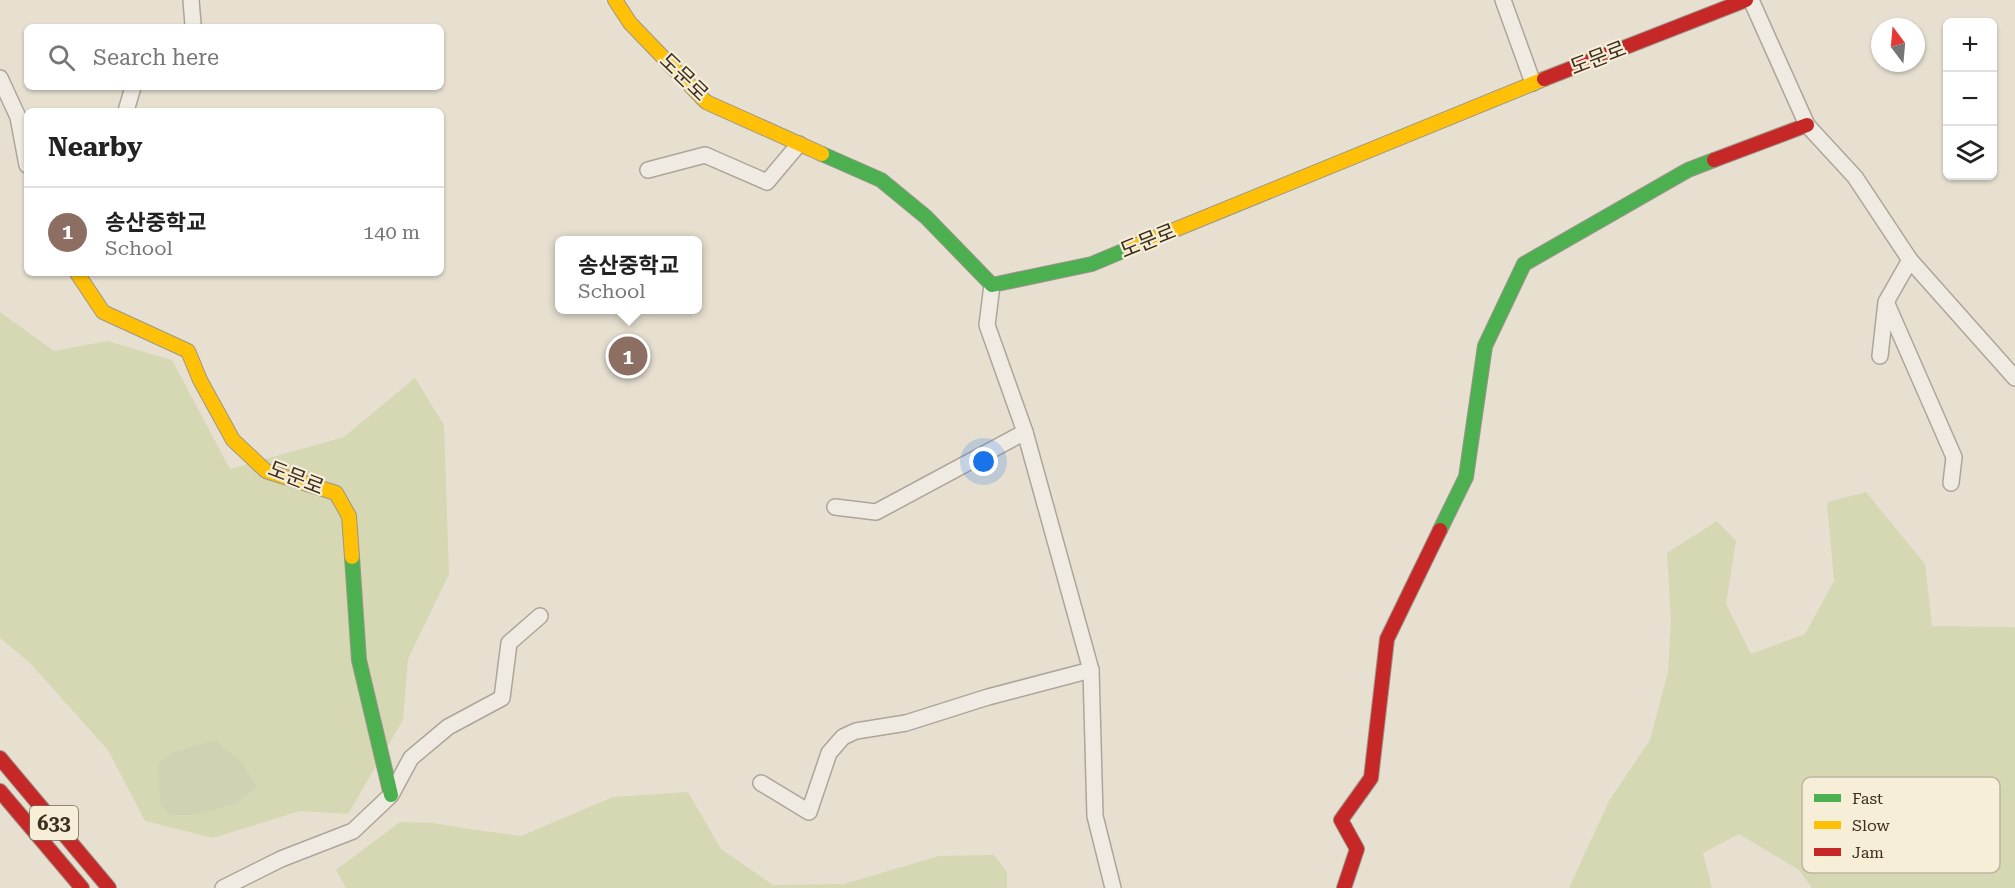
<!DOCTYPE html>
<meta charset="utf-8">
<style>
:root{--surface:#fff;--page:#f2f2f2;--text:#222;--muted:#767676;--line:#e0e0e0;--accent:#786c5e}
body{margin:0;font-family:"Roboto Serif","Noto Sans KR",serif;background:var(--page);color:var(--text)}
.controls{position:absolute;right:18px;top:18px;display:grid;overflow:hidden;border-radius:9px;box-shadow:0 2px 4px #0004}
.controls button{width:54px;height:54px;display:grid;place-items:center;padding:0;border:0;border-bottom:2px solid var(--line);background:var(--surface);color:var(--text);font:30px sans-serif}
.compass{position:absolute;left:1871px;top:18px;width:54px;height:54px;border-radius:50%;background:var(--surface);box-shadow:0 2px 4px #0004;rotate:344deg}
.you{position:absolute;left:984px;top:462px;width:21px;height:21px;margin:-15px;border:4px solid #fff;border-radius:50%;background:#1a73e8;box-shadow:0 0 0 9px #1a73e833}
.badge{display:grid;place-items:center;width:39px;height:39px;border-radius:50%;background:var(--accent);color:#fff;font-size:20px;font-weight:700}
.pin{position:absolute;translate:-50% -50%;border:3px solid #fff;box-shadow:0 2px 6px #0006}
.popup{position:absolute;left:555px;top:236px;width:147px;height:78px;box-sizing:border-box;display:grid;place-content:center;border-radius:9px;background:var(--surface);filter:drop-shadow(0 2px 4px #0005);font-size:20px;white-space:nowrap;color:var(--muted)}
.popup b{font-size:22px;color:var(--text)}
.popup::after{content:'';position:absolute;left:50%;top:100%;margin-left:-12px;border:12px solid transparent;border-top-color:var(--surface)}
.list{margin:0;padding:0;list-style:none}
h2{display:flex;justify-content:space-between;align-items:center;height:78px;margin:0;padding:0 24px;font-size:26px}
h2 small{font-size:20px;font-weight:400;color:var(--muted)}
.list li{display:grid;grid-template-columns:39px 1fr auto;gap:18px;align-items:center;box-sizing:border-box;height:90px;padding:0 24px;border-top:2px solid var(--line)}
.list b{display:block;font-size:22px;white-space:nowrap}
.list p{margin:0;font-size:20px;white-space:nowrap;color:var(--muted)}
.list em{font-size:20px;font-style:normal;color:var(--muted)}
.icon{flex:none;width:33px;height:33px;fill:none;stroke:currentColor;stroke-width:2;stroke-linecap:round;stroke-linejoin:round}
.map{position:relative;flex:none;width:2015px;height:888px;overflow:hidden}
.search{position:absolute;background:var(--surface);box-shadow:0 2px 4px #0004;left:24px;top:24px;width:420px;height:66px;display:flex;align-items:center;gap:15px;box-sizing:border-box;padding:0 21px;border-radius:9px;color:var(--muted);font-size:22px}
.panel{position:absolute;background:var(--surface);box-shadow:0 2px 4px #0004;left:24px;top:108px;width:420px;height:168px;border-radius:9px}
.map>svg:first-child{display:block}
</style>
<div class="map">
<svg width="2015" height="888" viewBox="0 0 2015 888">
<rect width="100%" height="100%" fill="#e7e0d1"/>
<g fill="#d6d7b3">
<polygon points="0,312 54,351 107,341 172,360 230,469 344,437 415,378 444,425 449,574 408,659 403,720 348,814 300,811 213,838 145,821 108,750 29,662 0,638"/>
<polygon points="1866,492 1925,564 1932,626 2015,627 2015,888 1812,888 1799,870 1739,834 1703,853 1712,888 1569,888 1609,801 1650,740 1668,672 1671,621 1667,553 1717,521 1736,541 1726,604 1751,654 1805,634 1834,581 1827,502"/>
<polygon points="688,792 721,849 773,885 844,884 939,856 994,855 1007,872 1007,888 346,888 336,870 400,822 433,823 462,828 521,836 613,797"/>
</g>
<polygon fill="#d1d1b3" points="215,740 241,762 257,786 237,803 197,815 172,815 160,805 158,764 172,753"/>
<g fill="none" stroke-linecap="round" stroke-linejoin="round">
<g stroke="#ada599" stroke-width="18">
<g id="street">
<polyline points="191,0 193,24 192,27"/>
<polyline points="1503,0 1533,83"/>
<polyline points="1751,0 1807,125 1855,177 1910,260"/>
<polyline points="0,78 18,117 27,165"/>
<polyline points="126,111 133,87"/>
<polyline points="648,170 705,155 767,182 799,144"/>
<polyline points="992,285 987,325 1025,432"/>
<polyline points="1887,304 1954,457 1951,483"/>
<polyline points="1880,356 1886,302 1910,260 2015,378"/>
<polyline points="835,507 876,512 1025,432 1091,670"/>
<polyline points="761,783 809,812 829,753 843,737 856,731 906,723 988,697 1091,670 1095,816 1113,888"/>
<polyline points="223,888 281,859 353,831 391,795 411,758 448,727 502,698 509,643 540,616"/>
</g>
</g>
<g stroke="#9c958a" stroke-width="16">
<g id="fast">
<polyline points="822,154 881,180 926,217 992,285 1092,264 1130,248"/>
<polyline points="1440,530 1466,477 1485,346 1524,264 1688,170 1714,160"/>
<polyline points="352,557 359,660 391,795"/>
</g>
</g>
<g stroke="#9c958a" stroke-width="16">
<g id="slow">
<polyline points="615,0 630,23 706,102 822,154"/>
<polyline points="1130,248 1544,79"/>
<polyline points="77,273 103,312 188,351 200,380 233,440 266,471 336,493 349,516 352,557"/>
</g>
</g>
<g stroke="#9c958a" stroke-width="16">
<g id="jam">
<polyline points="1544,79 1746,0"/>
<polyline points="1714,160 1807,125"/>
<polyline points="0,758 109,888"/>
<polyline points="0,791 82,888"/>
<polyline points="1344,888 1357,849 1341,820 1371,778 1387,639 1440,530"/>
</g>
</g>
<use href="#street" stroke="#efebe3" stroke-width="15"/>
<use href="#fast" stroke="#4caf50" stroke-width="14"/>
<use href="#slow" stroke="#ffc107" stroke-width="14"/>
<use href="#jam" stroke="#c62828" stroke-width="14"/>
</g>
<g text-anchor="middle" stroke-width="4.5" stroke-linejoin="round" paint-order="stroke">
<rect fill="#f7eed8" stroke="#756857" stroke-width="1.5" x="30" y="806" width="48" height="34" rx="4.5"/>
<g font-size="20" font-weight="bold" fill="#3d2e20">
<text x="54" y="830">633</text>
</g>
<g font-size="21" fill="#3d2e20" stroke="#f7eed8">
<text transform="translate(1598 58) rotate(-21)" y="7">도문로</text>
<text transform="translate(684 77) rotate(44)" y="7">도문로</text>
<text transform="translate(1148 241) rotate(-22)" y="7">도문로</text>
<text transform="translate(296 478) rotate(21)" y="7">도문로</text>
</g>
</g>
<rect x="1802" y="777" width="198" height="96" rx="9" fill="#f7eed8" stroke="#bfb4a1" stroke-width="1.5"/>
<rect x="1814" y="794" width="27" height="8" fill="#4caf50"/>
<rect x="1814" y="821" width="27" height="8" fill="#ffc107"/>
<rect x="1814" y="848" width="27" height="8" fill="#c62828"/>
<g font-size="16" fill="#3d2e20">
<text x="1852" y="804">Fast</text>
<text x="1852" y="831">Slow</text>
<text x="1852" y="858">Jam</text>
</g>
</svg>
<div class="controls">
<button>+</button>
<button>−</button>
<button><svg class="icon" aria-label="layers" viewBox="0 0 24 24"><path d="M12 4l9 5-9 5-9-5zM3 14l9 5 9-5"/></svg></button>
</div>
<svg class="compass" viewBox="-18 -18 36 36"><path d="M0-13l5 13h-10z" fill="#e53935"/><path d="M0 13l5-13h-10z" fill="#767676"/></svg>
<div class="you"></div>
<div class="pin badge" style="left:628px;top:356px;background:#8d6e63">1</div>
<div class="popup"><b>송산중학교</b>School</div>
<div class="search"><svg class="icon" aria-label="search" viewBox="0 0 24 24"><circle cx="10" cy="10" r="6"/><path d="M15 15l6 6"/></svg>Search here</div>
<section class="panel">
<h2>Nearby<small></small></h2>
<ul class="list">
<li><span class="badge" style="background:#8d6e63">1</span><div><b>송산중학교</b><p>School</p></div><em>140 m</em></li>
</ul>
</section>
</div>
